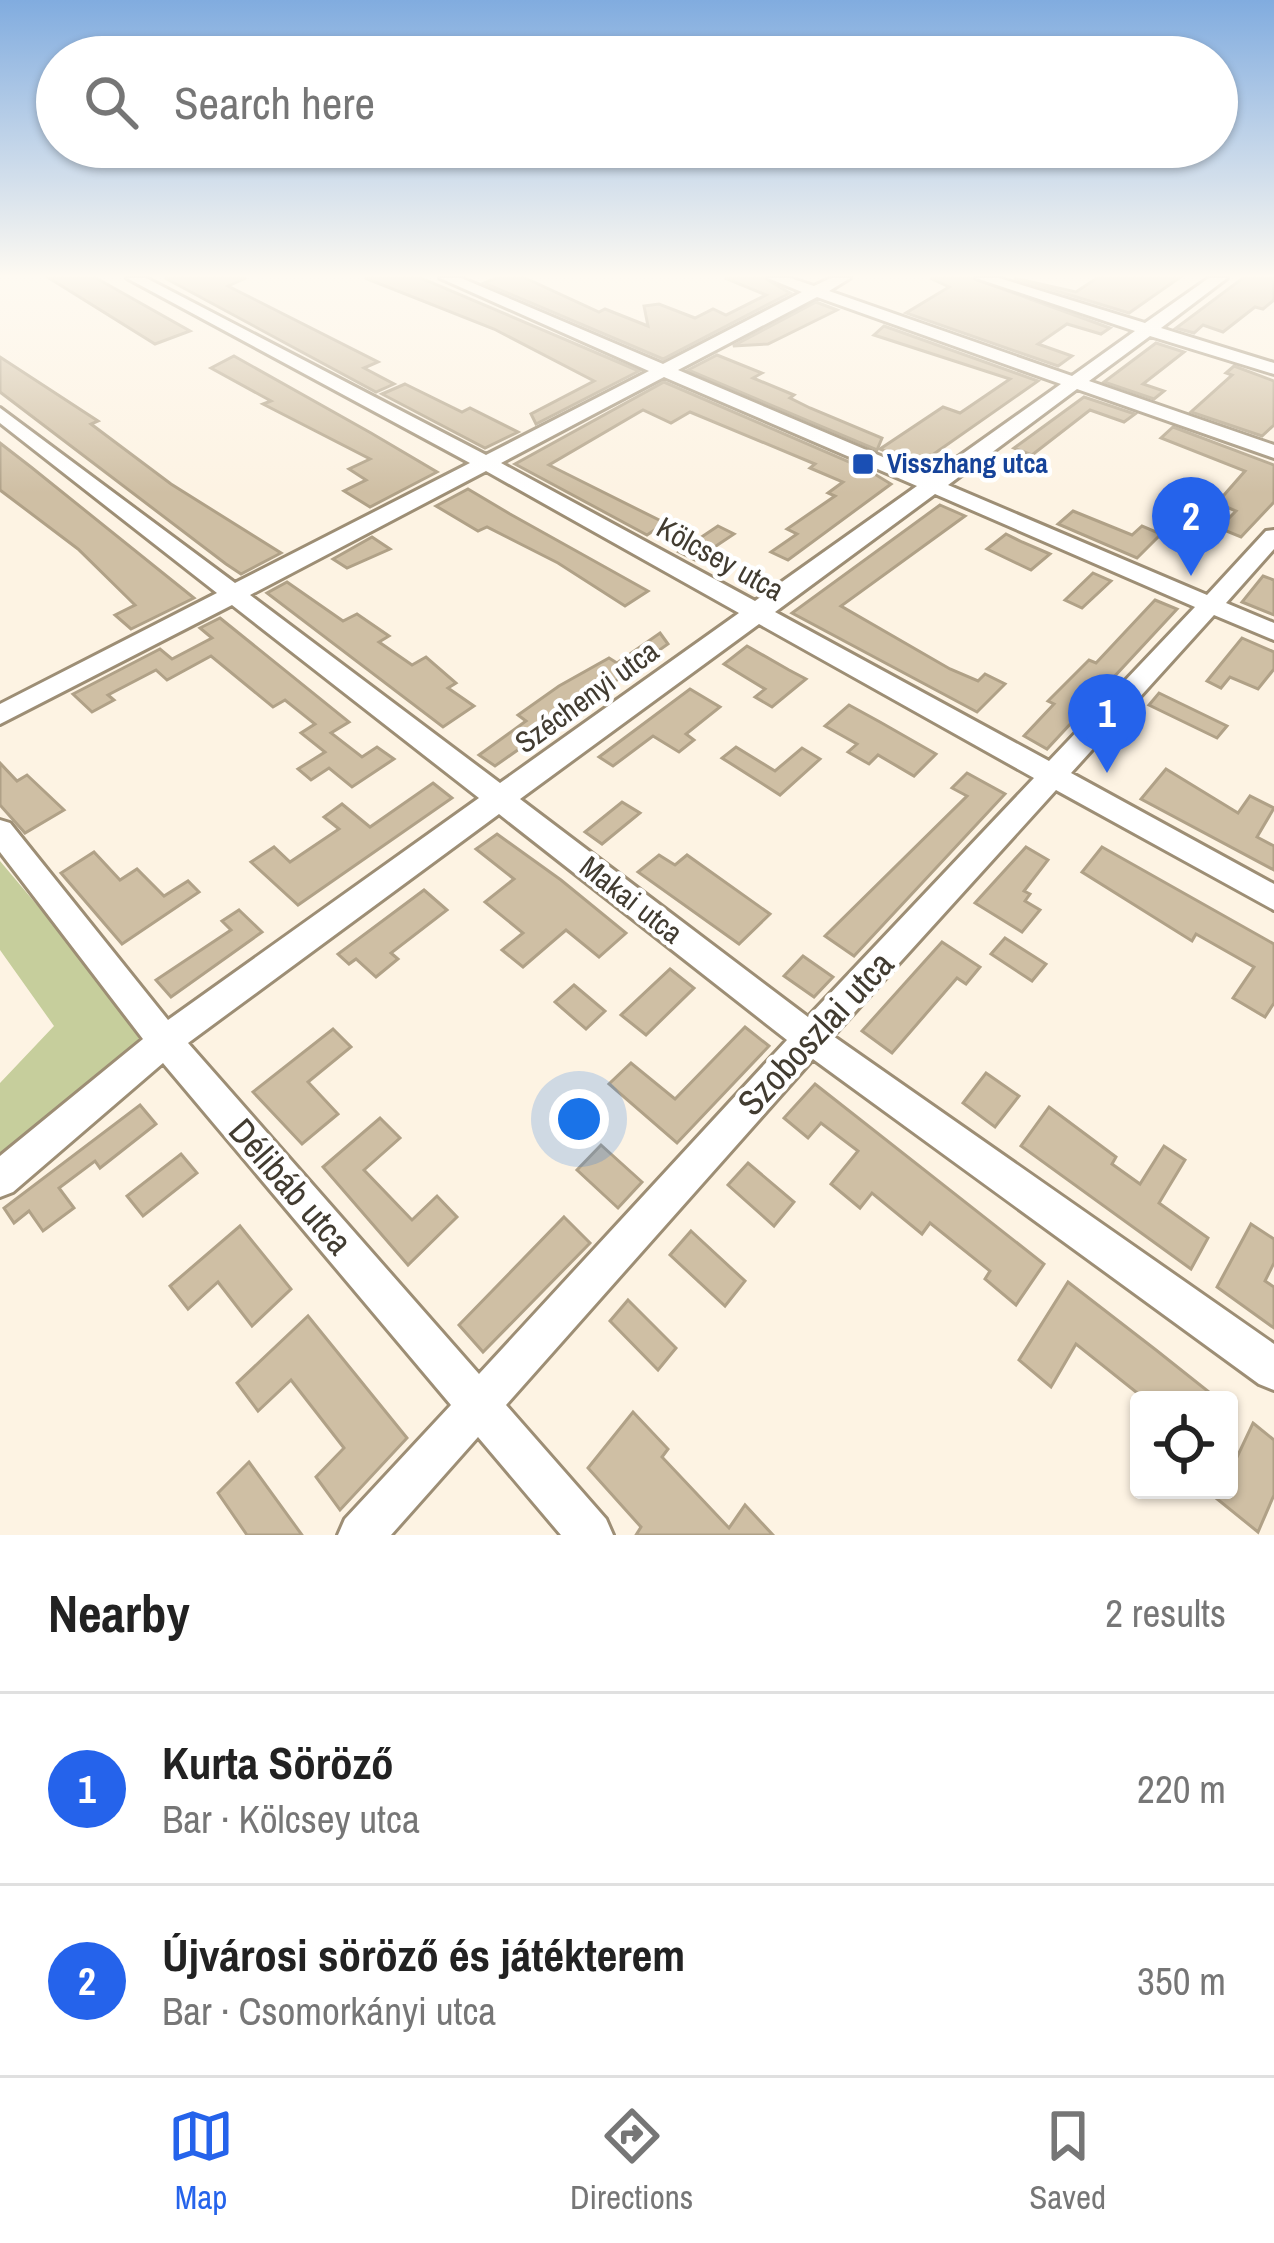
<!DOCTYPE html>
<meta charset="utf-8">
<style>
:root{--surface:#fff;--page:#f6f6f6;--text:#222;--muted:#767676;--line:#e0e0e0;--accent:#2563eb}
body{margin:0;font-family:"Archivo Narrow",sans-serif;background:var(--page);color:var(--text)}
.controls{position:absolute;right:36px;bottom:36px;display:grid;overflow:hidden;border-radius:12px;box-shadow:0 3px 9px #0004}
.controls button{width:108px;height:108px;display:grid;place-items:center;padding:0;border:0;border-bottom:3px solid var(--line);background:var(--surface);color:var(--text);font:60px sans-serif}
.you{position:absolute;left:579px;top:1119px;width:42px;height:42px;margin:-30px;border:9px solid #fff;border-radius:50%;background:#1a73e8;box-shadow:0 0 0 18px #1a73e833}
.badge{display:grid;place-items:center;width:78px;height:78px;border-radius:50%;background:var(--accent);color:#fff;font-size:39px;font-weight:700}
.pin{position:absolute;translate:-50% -99px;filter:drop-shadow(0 3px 6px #0008)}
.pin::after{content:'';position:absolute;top:63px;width:42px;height:36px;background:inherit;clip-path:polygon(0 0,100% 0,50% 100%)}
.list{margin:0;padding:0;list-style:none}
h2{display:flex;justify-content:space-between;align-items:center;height:156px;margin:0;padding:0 48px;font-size:51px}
h2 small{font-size:39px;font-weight:400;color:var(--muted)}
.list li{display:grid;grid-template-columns:78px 1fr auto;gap:36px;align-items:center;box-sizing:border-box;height:192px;padding:0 48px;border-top:3px solid var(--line)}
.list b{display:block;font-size:45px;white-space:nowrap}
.list p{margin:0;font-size:39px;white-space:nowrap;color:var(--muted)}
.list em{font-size:39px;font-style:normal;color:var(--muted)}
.icon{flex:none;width:66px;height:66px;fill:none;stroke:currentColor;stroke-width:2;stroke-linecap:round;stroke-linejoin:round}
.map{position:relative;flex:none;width:1274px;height:1535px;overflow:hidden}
.search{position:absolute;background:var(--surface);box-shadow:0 3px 9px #0004;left:36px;right:36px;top:36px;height:132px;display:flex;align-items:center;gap:30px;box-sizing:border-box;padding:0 42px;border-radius:66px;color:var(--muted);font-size:45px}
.sheet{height:540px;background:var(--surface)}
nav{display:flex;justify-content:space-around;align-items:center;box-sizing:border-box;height:168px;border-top:3px solid var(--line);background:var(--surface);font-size:33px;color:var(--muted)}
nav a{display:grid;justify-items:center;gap:6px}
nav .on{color:var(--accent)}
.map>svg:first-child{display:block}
</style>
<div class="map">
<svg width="1274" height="1535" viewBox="0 0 1274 1535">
<rect width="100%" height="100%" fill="#fdf3e3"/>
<polygon fill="#c6ce9c" points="0,861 148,1037 0,1167 0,1083 54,1026 0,950"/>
<g fill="#cfbfa4" stroke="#b0a187" stroke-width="3">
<polygon points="49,278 96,278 190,331 155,344"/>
<polygon points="165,278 246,278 228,286 378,362 364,368 394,384 376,392"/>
<polygon points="365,278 421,278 639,371 536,424 531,414 594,381 494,329"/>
<polygon points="496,278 525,278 599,312 605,309 648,326 644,306 659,304 695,318 713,309 726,315 766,295 725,278 764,278 790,293 663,359 484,283"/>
<polygon points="930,278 972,278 1110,328 1101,334 1067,324 1038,344 1072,356 1058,366 906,313 949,287"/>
<polygon points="1014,278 1076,292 1097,278 1179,278 1129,313"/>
<polygon points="1243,278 1274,278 1274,300 1263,309 1255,307 1223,332 1203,325 1194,333 1176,328"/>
<polygon points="816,302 837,310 768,344 733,346"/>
<polygon points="884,326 1038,381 918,465 880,449 943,407 960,413 1010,379 874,335"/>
<polygon points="1156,343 1184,352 1143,384 1164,391 1154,399 1104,382"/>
<polygon points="717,355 762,373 753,378 794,395 790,398 810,408 882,438 877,450 688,370"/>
<polygon points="234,356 371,433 437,472 370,507 344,491 366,480 349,469 370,459 263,404 271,401 211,368"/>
<polygon points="0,357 98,421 91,424 171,484 281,553 241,574 226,564 0,392"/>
<polygon points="1234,366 1274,381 1274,425 1262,436 1191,412 1232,375 1226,373"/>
<polygon points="664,382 868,470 891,484 788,560 771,552 797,534 787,529 835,496 828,493 843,482 810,468 815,464 690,412 671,423 643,410 549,465 665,523 647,535 515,464"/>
<polygon points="405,384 462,412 470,408 518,432 485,448 382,394"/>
<polygon points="1084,397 1135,414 1124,422 1090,410 1032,455 1014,448"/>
<polygon points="1173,427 1274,465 1274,502 1241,537 1219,528 1236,511 1217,503 1245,471 1161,438"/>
<polygon points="0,443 31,467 194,598 131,629 115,615 135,605 78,549 0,490"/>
<polygon points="468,489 510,514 648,591 625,606 558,563 487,527 478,531 436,506"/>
<polygon points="940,505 965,516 841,606 950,669 978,681 985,674 1005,684 977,712 792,613"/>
<polygon points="1073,511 1132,535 1142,526 1161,534 1137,558 1058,524"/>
<polygon points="718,526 734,534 695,560 679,552"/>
<polygon points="1006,534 1022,542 1050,554 1031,570 987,549"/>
<polygon points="372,537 390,549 347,568 333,559"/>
<polygon points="1093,573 1111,581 1082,608 1065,600"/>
<polygon points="1263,576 1274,580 1274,615 1242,602"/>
<polygon points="287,582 343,621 357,614 389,636 379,642 412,665 426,657 456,683 448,688 474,706 443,727 267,593"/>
<polygon points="1155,600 1177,609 1047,749 1024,736 1054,704 1048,701 1089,660 1096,663"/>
<polygon points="220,618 349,722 331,733 362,757 377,747 394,759 352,787 329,768 311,780 298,769 325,752 301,733 315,724 285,700 273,707 211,656 167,680 156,670 108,695 114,700 92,712 73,694 160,649 172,659 212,638 200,628"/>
<polygon points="660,633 668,644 495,766 479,755 526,721 518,715 559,686 609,658 617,663"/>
<polygon points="1242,638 1274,652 1274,669 1258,689 1230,677 1221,688 1207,681"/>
<polygon points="747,646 789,670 806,679 772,707 755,697 765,689 724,664"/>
<polygon points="690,689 720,707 686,734 694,740 679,752 653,736 613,766 599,757"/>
<polygon points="1159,693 1227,726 1217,738 1149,705"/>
<polygon points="849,705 880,722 936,754 914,776 878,755 869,764 848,752 857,744 825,726"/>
<polygon points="736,747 775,771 802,748 820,759 780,795 722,758"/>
<polygon points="0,763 17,781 27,775 64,810 25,833 0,805"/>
<polygon points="1166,769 1238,813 1250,796 1274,808 1257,837 1274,846 1274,870 1141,799"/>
<polygon points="967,773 1005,794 854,956 825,936 967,796 952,788"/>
<polygon points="433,783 452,798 298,905 251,862 274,847 290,862 339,829 324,817 342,804 370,827"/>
<polygon points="622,802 640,813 602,844 585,832"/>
<polygon points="497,834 561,880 626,933 599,957 566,930 523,967 502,950 523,933 485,902 514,879 476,849"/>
<polygon points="1026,847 1048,860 1024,891 1030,894 1025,901 1040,910 1022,932 975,903"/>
<polygon points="1102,847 1274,944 1274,1003 1265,1017 1233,998 1254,967 1196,934 1192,941 1082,872"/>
<polygon points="94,852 120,880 137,869 164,896 188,881 199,892 122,944 61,873"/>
<polygon points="659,855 675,865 687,855 770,914 739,944 638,872"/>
<polygon points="424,890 447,910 391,953 398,959 376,977 356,959 349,964 338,954"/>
<polygon points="239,910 262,932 171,997 156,980 231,930 222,921"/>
<polygon points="1005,938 1046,964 1032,981 991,954"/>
<polygon points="942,942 980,967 966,984 957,978 892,1053 862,1031"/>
<polygon points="803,956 833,977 814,997 784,976"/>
<polygon points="670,969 694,988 646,1035 621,1015"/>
<polygon points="574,985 605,1011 586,1029 555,1002"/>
<polygon points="745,1027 769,1046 677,1143 609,1084 631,1063 675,1099"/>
<polygon points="333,1029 351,1047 308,1082 338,1114 302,1144 253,1092"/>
<polygon points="986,1073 1019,1096 995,1127 963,1103"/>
<polygon points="815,1084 1044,1264 1016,1305 985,1279 990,1271 930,1223 922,1234 872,1193 860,1208 831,1184 858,1151 821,1123 808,1138 784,1118"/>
<polygon points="140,1105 156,1124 100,1168 95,1161 59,1188 74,1208 43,1231 29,1211 14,1223 4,1208"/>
<polygon points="1049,1107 1116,1157 1112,1164 1140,1184 1164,1146 1185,1160 1159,1203 1208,1238 1191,1269 1021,1146"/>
<polygon points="380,1118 400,1138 364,1170 412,1220 437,1196 457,1217 408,1265 323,1167"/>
<polygon points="601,1145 642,1182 618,1208 577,1170"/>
<polygon points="181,1154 197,1173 143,1216 127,1196"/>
<polygon points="748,1163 794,1202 774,1226 728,1185"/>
<polygon points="564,1217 590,1243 483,1352 459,1325"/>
<polygon points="1251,1224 1274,1239 1274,1263 1265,1281 1274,1287 1274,1328 1217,1287"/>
<polygon points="240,1226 291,1289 252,1326 218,1282 188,1309 170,1286"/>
<polygon points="691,1231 745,1281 725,1306 670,1255"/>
<polygon points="1068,1282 1156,1350 1219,1400 1146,1400 1076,1344 1051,1387 1019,1360"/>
<polygon points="628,1300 676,1348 658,1370 610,1321"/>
<polygon points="308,1316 407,1438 340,1510 316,1477 344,1448 291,1380 258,1411 237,1383"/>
<polygon points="633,1412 668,1449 662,1457 729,1528 745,1505 773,1535 636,1535 641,1527 588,1468"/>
<polygon points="1253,1423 1274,1440 1274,1495 1258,1532 1206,1490 1229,1490 1229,1474"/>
<polygon points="249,1462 302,1535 247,1535 218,1493"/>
</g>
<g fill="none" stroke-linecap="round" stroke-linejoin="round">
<g stroke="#9d8e75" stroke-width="6">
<path id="minor" d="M127 278H146L486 455 649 371 440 278H461L663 364 802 292 768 278H790L814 286 831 278H850L829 291 1072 376 1135 331 976 278H999L1145 323 1209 278H1227L1161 328 1274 363V374L1150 336 1089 381 1274 445V458L1077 389 948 485 1207 595 1266 531 1274 530V549L1226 603 1274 623V640L1214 615 1071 773 1274 884V910L1056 790 833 1036 1274 1344V1390L1259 1384 813 1059 506 1405 606 1519 613 1535H561L478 1437 391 1535H338L345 1519 451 1405 163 1063 13 1192 0 1197V1156L143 1039 0 852V820L10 823 168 1020 479 798 232 605 0 724V704L217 593 0 423V408L235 583 470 463ZM817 297 1061 384 930 477 678 370ZM664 377 917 486 755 601 501 463ZM486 471 739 613 500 783 250 595ZM935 494 1195 607 1049 761 775 612ZM759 624 1034 778 808 1017 520 799ZM499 814 787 1040 479 1374 188 1043Z"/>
</g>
<use href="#minor" fill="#fff" fill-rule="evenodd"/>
</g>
<linearGradient id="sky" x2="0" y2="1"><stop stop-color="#81acdf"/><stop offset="0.56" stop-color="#fefaf2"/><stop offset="1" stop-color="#fefaf2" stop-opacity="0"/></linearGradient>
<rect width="1274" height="493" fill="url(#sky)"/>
<rect fill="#1a4fb4" stroke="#fff" stroke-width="4.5" x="851" y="452" width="24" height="24" rx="6"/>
<g text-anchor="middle" stroke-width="9" stroke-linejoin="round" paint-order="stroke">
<g font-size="27" font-weight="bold" fill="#164399" stroke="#fff" text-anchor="start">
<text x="887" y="473">Visszhang utca</text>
</g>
<g font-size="30" fill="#423c31" stroke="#fff">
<text transform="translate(720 559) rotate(29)" y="10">Kölcsey utca</text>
<text transform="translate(587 697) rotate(-36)" y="10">Széchenyi utca</text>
<text transform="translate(631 900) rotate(38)" y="10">Makai utca</text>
</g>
<g font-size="36" fill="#423c31" stroke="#fff">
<text transform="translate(815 1033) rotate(-47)" y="13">Szoboszlai utca</text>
<text transform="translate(291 1186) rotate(49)" y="13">Délibáb utca</text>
</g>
</g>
</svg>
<div class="controls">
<button><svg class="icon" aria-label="locate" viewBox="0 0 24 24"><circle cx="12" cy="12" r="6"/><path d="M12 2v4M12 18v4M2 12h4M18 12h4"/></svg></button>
</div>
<div class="you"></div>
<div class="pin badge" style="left:1107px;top:773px">1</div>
<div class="pin badge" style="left:1191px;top:576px">2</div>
<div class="search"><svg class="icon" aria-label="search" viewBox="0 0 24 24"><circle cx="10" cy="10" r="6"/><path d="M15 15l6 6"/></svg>Search here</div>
</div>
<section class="sheet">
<h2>Nearby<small>2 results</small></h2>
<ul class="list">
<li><span class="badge">1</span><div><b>Kurta Söröző</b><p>Bar · Kölcsey utca</p></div><em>220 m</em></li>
<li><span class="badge">2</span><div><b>Újvárosi söröző és játékterem</b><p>Bar · Csomorkányi utca</p></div><em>350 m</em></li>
</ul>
</section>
<nav>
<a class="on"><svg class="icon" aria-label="map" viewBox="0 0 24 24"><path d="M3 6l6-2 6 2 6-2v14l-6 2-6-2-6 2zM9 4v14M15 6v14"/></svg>Map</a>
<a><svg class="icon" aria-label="directions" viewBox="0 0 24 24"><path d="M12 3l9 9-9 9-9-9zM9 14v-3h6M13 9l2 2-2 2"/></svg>Directions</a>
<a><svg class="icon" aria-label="saved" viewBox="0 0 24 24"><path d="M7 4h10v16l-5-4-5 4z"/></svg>Saved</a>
</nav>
